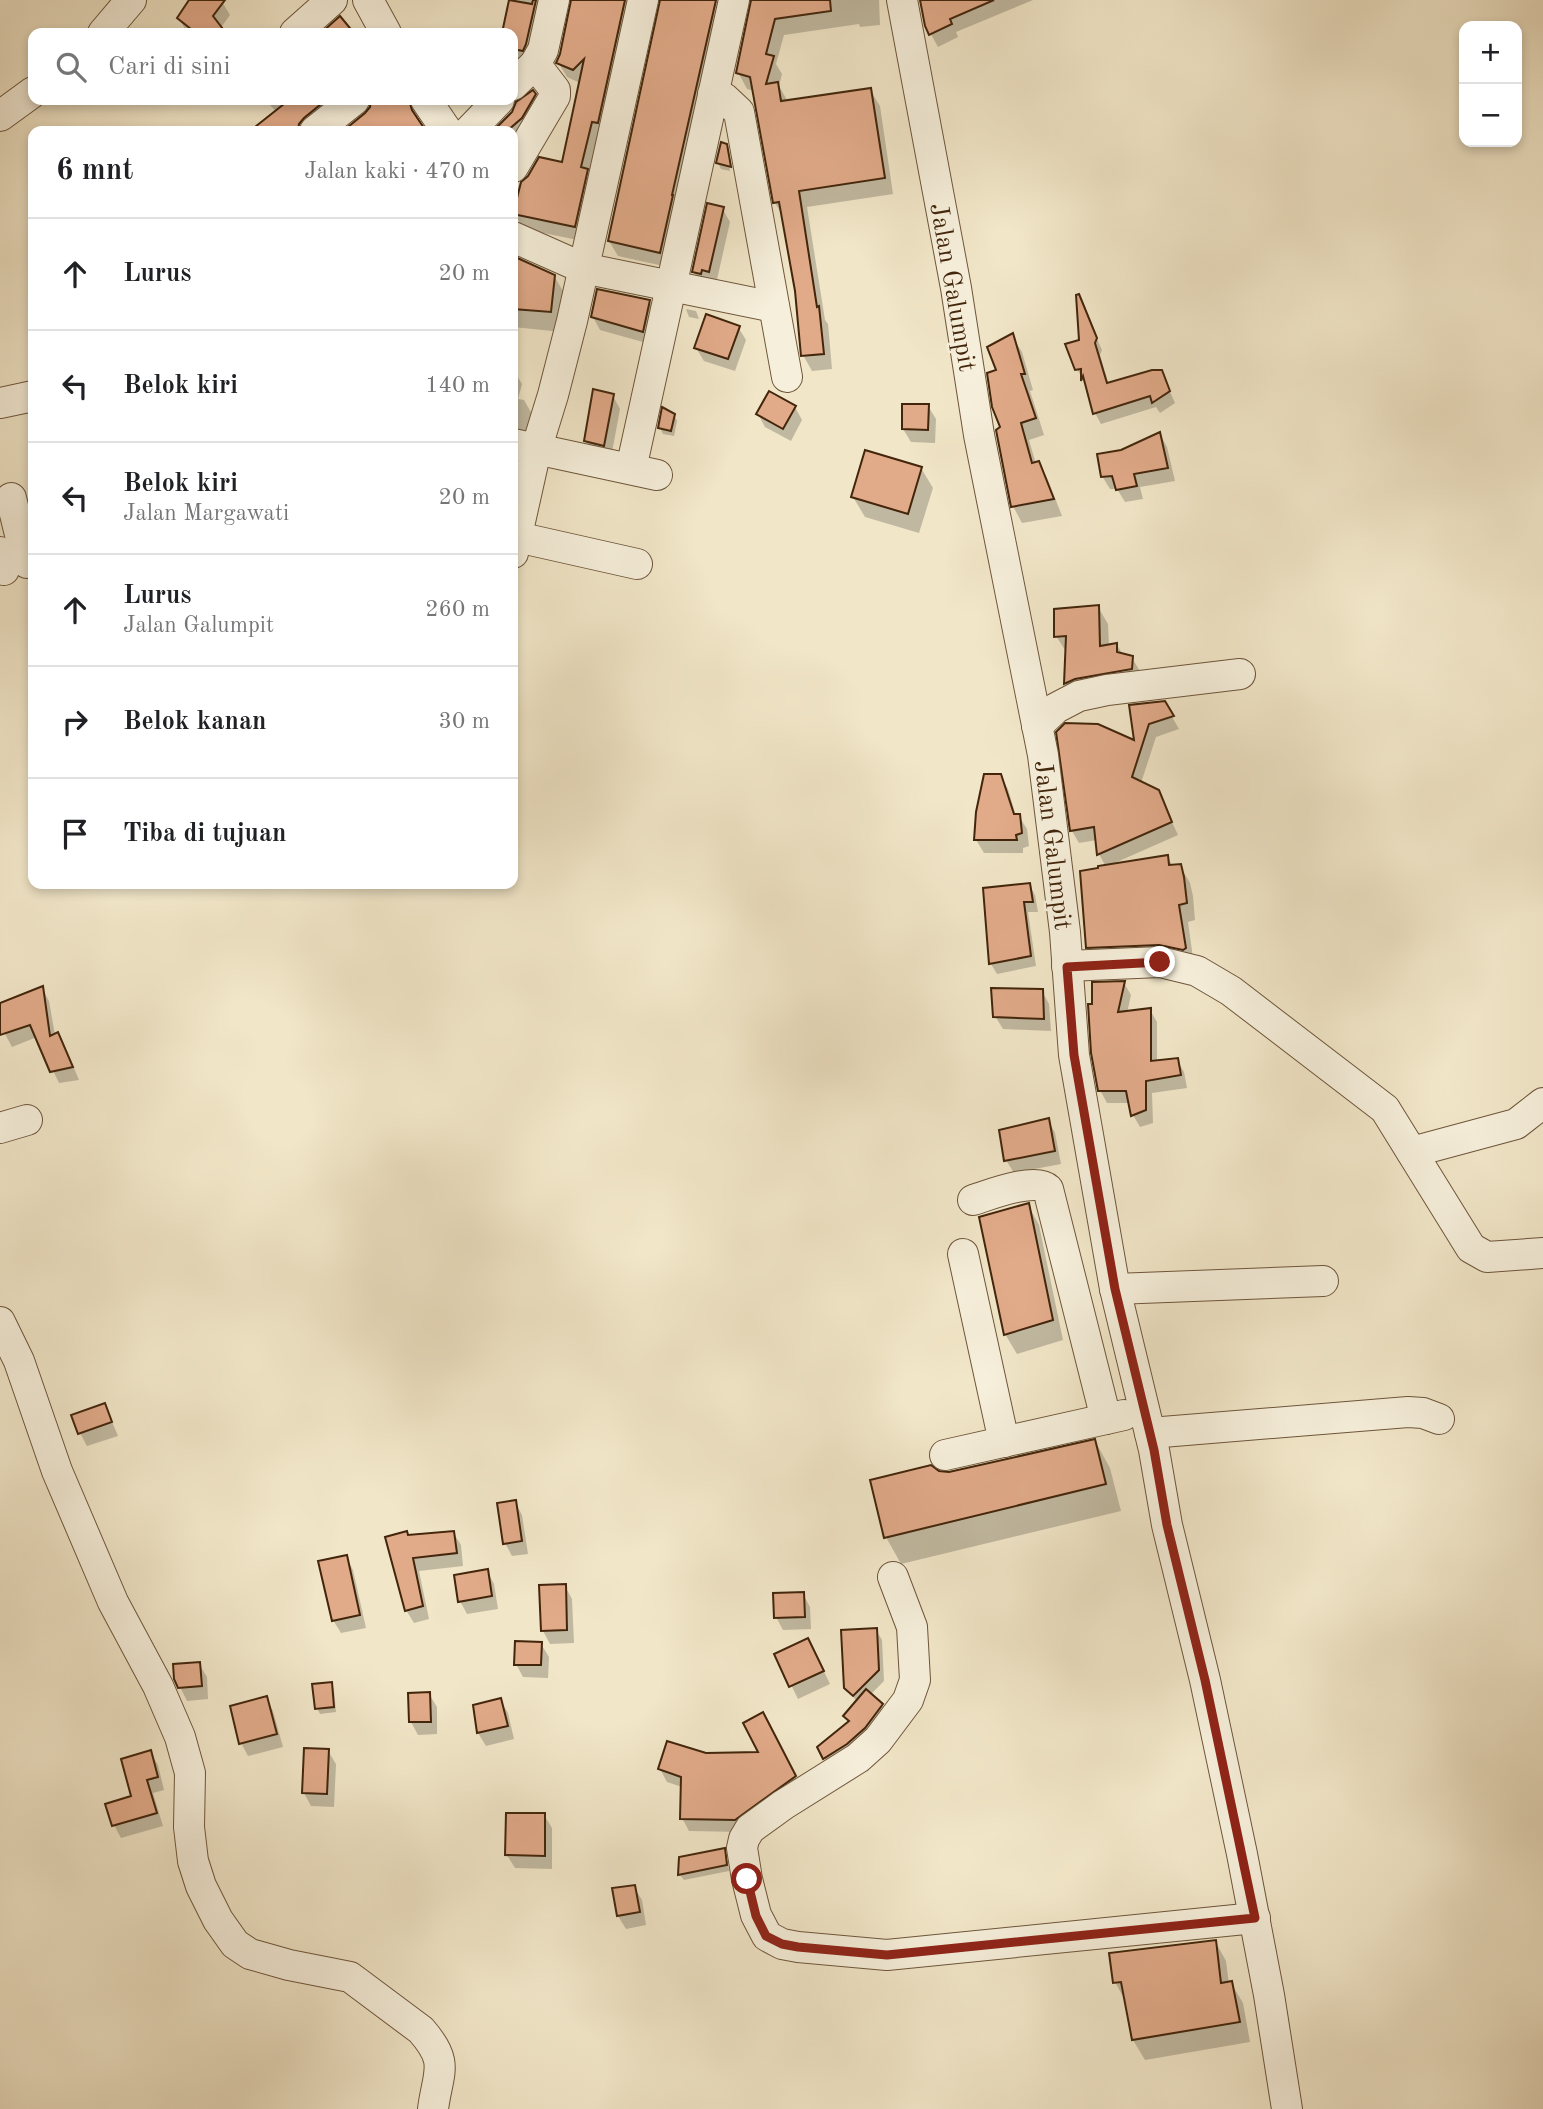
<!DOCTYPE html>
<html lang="id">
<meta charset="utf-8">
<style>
:root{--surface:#fff;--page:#f2f2f2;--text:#202124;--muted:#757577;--line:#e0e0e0}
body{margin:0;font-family:"Old Standard TT",serif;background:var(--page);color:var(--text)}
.controls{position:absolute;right:21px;top:21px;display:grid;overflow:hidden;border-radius:14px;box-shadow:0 4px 10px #0003}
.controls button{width:63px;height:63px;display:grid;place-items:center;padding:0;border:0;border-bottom:2px solid var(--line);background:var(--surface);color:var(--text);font:35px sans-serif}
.stop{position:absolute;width:21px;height:21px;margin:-16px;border:5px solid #8f2418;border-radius:50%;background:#fff}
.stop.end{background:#8f2418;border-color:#fff;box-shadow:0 2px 7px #0008}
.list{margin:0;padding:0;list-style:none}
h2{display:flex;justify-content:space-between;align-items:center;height:91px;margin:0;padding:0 28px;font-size:30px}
h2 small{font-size:23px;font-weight:400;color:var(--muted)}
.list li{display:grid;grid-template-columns:46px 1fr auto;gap:21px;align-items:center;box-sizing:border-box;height:112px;padding:0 28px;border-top:2px solid var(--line)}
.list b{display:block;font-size:26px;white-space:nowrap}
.list p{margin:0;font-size:23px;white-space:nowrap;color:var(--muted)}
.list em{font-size:23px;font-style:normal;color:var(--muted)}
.icon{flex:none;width:38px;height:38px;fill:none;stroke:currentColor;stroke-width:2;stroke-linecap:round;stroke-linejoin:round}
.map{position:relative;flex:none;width:1543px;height:2109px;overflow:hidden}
.search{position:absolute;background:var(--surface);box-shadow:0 4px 10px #0003;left:28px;top:28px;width:490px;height:77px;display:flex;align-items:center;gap:18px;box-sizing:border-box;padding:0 24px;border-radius:14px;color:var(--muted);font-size:26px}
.panel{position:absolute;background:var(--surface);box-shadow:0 4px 10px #0003;left:28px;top:126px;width:490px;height:763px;border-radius:14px}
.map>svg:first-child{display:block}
</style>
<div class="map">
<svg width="1543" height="2109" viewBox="0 0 1543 2109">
<rect width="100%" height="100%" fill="#f1e6c8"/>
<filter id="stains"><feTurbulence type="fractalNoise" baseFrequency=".00286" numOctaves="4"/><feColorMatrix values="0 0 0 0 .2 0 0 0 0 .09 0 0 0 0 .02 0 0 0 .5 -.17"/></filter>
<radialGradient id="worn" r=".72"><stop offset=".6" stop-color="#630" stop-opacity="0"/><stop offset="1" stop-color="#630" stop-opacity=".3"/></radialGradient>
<g fill="#0003">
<polygon points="191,0 221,0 230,15 220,29 223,33 186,31 179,18"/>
<polygon points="511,0 554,0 531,65 513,61 513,33 504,33"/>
<polygon points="572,0 643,0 583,241 523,229 515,214 563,164 580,83 567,77 558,62 562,54"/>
<polygon points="662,0 725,0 668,267 618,256 609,241"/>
<polygon points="753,0 879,0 880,25 860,27 859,24 784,35 776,64 782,74 779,86 787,100 870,90 880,106 893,194 807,207 825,320 828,324 832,369 812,371 803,355 796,290 784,218 775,203 755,91 747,89 738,72"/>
<polygon points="928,0 1033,0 956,32 958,37 938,47 926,25"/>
<polygon points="533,93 542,108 513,146 513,131 495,131"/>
<polygon points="265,100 340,100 303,131 269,131 263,123 277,112"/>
<polygon points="373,100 416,100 412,111 424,131 346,131 367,114 372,106"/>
<polygon points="726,149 730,171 721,169 718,163"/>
<polygon points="722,208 730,222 716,284 701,285 694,272"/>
<polygon points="513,258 554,276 566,296 562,332 513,327"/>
<polygon points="1078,296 1102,350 1100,355 1109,385 1161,372 1175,403 1160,413 1156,407 1101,424 1095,413 1089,390 1077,369 1080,341"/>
<polygon points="649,301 657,314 650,344 600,330 593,317"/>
<polygon points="686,309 696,311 699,319 689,317"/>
<polygon points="738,327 746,340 735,371 704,361 696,348"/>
<polygon points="1012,336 1022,352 1033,390 1030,391 1044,435 1029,440 1036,464 1039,463 1048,480 1062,516 1022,523 1013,506 1002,427 999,371"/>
<polygon points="513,369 522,384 518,399 524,400 535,419 530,445 513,447"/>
<polygon points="613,396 620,409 611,458 593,454 586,441"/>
<polygon points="928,406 936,419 935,443 911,442 903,429"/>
<polygon points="795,407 802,420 791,441 765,427 758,414"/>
<polygon points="674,415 677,421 674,436 663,434 660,428"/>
<polygon points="1160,434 1167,447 1175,481 1140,487 1143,499 1125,502 1117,489 1110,489 1102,476 1122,452"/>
<polygon points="921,468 933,488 919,533 865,517 853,497"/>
<polygon points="1098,607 1108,624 1109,646 1117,645 1123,655 1132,658 1143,676 1075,701 1066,684 1067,653 1056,636"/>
<polygon points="1164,703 1179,729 1156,737 1141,783 1158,792 1178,835 1110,865 1168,857 1173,867 1180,866 1190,883 1193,896 1195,920 1188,922 1194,965 1098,964 1088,947 1106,867 1099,854 1097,840 1079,843 1072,831 1058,733 1136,743"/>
<polygon points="1000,776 1008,789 1016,816 1019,816 1027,829 1029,846 1023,848 1023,853 984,853 976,840"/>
<polygon points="1029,884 1035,895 1038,912 1028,912 1036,966 997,974 991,964 985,889"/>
<polygon points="1124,983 1131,995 1127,1013 1150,1010 1157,1022 1157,1062 1177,1060 1184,1072 1187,1088 1152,1093 1153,1123 1140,1127 1133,1115 1130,1103 1107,1103 1100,1090"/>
<polygon points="42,988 49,1001 55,1035 57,1034 65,1047 79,1080 59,1083 37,1037 12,1047 5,1034 0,1020 0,1005"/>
<polygon points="1042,991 1049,1004 1051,1031 1003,1029 995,1016"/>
<polygon points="1048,1120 1055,1133 1061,1164 1014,1173 1006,1160"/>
<polygon points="1028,1205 1039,1225 1063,1340 1017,1354 1005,1334"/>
<polygon points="105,1405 118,1436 87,1446 80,1433"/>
<polygon points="1095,1441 1110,1468 1121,1511 901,1564 886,1537 949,1474"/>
<polygon points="515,1502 522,1515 528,1554 512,1556 505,1543"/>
<polygon points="453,1532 461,1545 463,1566 419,1571 429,1619 414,1623 406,1610 409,1537"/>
<polygon points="346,1557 353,1570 366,1628 341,1633 333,1620"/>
<polygon points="487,1571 494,1584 498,1609 467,1614 460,1601"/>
<polygon points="565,1586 572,1599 574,1643 550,1644 543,1631"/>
<polygon points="803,1594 810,1607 811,1629 783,1630 776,1617"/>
<polygon points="876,1630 882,1640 884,1681 870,1695 882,1705 889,1718 832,1771 819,1747 850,1723 845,1716 857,1702 846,1687"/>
<polygon points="541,1644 549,1657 548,1678 523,1677 516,1664"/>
<polygon points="815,1653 830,1684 798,1699 776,1654"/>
<polygon points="199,1664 207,1677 208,1699 187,1701 180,1687"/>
<polygon points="331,1684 334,1690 336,1712 320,1714 317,1708"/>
<polygon points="429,1694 437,1707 437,1734 418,1735 411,1722"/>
<polygon points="266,1698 273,1711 283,1747 248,1756 241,1743"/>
<polygon points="500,1700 508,1713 514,1739 486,1746 478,1733"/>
<polygon points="770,1728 802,1790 743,1832 689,1831 682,1818 682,1787 667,1782 660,1769 706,1755 761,1754"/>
<polygon points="328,1751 336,1764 334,1807 311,1806 304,1793"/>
<polygon points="150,1752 158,1765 164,1790 153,1793 163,1826 121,1838 114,1825 133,1798"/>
<polygon points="544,1815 552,1828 552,1869 515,1868 507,1855"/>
<polygon points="724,1850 727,1856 729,1871 684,1880 680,1875 681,1859"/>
<polygon points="634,1887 642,1900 646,1925 626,1929 618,1916"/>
<polygon points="1215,1941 1226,1961 1229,1984 1231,1983 1243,2003 1250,2042 1145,2060 1133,2040 1127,2004 1115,1982"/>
</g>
<g fill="#e1aa89" stroke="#42250b" stroke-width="2">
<polygon points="189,0 225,0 213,16 226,33 196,33 177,18"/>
<polygon points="509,0 532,4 533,0 536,0 526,44 523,51 513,49 513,33 502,33"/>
<polygon points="571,0 625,0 598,123 592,122 581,167 588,169 575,227 513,214 521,182 528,176 539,157 562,162 584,59 573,70 556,63 560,54"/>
<polygon points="660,0 716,0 672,195 673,195 660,253 608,241"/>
<polygon points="751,0 830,0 831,11 775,19 766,54 774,56 766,84 778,82 781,101 871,88 885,178 799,191 817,307 819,306 824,354 801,356 795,291 779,202 773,203 750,77 736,73"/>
<polygon points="920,0 994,0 950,19 952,24 929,35 925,26"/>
<polygon points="340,16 354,33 321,33"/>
<polygon points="533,90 536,94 522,118 507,131 493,131 512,112 516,102"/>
<polygon points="289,100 326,100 304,118 299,124 298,131 250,131"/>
<polygon points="371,100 409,100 412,110 426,131 343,131 365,113 370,107"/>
<polygon points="721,142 727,144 731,167 716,163"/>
<polygon points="707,203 724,207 709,272 702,270 701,274 692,272"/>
<polygon points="513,256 555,275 551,312 513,309"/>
<polygon points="597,289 650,300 643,332 591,317"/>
<polygon points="1079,294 1097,338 1095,343 1107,383 1152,370 1162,370 1170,391 1152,403 1150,396 1093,414 1083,376 1081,381 1081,369 1075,370 1065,344 1079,340 1076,295"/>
<polygon points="706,314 740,326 728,359 694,348"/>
<polygon points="1013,333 1025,374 1021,374 1036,418 1021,423 1032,463 1039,461 1054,499 1011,507 996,430 1000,427 992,407 987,373 996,370 987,347"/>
<polygon points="593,389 614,394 604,446 584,441"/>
<polygon points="769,391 796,406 783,429 756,414"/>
<polygon points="902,404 929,404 928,430 902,429"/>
<polygon points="662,407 675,414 671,431 658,428"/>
<polygon points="1160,432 1168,468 1134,474 1137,486 1116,490 1112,476 1101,477 1097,454 1121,450"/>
<polygon points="865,450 922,467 908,514 851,497"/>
<polygon points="1099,605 1100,646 1117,643 1117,652 1133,656 1132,669 1075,679 1064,684 1066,636 1054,637 1054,609"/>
<polygon points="1165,701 1174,716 1149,724 1132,777 1159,790 1172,822 1097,855 1094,827 1070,831 1056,732 1065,723 1098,724 1134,740 1129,705"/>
<polygon points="984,774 1001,774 1014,814 1020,814 1022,833 1016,835 1017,840 974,840 976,812"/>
<polygon points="1168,855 1169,865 1181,864 1184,877 1187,903 1179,905 1186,948 1183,950 1159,945 1086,948 1080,871 1098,868 1098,866"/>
<polygon points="1030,883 1033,902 1024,902 1031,956 989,964 983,888"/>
<polygon points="1125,981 1118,1012 1151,1008 1151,1061 1178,1058 1181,1075 1146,1081 1146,1110 1131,1116 1126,1091 1098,1091 1091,1053 1088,1004 1092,1004 1092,982"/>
<polygon points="43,986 50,1036 58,1032 73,1067 50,1072 30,1025 0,1035 0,1003"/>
<polygon points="991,988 1043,989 1044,1019 993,1017"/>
<polygon points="1049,1118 1055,1151 1004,1161 999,1130"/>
<polygon points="1029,1203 1053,1320 1004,1335 979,1217"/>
<polygon points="105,1403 112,1422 78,1434 71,1415"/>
<polygon points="1095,1439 1106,1484 884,1538 870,1480 931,1465 939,1471 949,1472"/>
<polygon points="516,1500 522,1541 503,1544 497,1503"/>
<polygon points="407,1531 408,1535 454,1531 457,1553 413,1558 423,1606 405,1611 385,1537"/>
<polygon points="347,1555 360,1615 332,1621 318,1561"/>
<polygon points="488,1569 492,1596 458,1602 454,1575"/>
<polygon points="566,1584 567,1630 541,1631 539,1585"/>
<polygon points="804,1592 805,1617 774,1618 773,1593"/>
<polygon points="877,1628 879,1670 853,1696 844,1688 841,1630"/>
<polygon points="808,1638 824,1671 789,1687 774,1654"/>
<polygon points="515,1641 542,1642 541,1665 514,1665"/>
<polygon points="200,1662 202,1686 178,1688 174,1679 173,1664"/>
<polygon points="332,1682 334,1707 315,1709 312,1684"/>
<polygon points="866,1689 883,1704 865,1728 847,1744 823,1759 817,1747 849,1721 843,1716"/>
<polygon points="430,1692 431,1722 409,1722 408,1693"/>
<polygon points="267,1696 277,1734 239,1744 230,1706"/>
<polygon points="501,1698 508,1726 477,1733 473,1705"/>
<polygon points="763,1712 796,1776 735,1820 680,1819 681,1777 658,1769 667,1741 706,1753 758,1752 743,1723"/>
<polygon points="304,1748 329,1749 327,1794 302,1793"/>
<polygon points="151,1750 158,1777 147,1780 157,1813 112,1826 105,1804 131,1796 121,1759"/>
<polygon points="506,1813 545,1813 545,1856 505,1855"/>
<polygon points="725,1848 727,1865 678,1875 679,1857"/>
<polygon points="635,1885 640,1912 617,1916 612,1888"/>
<polygon points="1216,1940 1221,1983 1232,1981 1240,2022 1132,2040 1121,1982 1113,1983 1109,1953"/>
</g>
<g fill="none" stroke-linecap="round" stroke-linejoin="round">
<g stroke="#6e553a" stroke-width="32">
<g id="minor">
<polyline points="368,0 386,33"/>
<polyline points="902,0 956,288 979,435 1043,755 1065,932 1074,1055 1115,1289 1154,1450 1167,1525 1205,1680 1242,1854 1269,1995 1287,2109"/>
<polyline points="103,33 131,0"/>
<polyline points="295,33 332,0"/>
<polyline points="513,85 535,64 543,50 554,0"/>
<polyline points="713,94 724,98 739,112 787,377"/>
<polyline points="426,100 447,131"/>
<polyline points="0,116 33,92"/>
<polyline points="315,131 354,100"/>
<polyline points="469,131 499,100"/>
<polyline points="513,167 555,96 555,90 535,64"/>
<polyline points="513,237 583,268 774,307"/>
<polyline points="0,403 33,396"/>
<polyline points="513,444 657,475"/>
<polyline points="631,469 734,0"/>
<polyline points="11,498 27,563"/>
<polyline points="517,537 637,564"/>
<polyline points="0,552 4,570"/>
<polyline points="513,553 536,450 553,395 572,321 643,0"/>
<polyline points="1037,726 1056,708 1079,696 1107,690 1240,674"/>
<polyline points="1067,966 1160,962 1197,971 1231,991 1385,1109 1471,1248 1487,1257 1543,1253"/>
<polyline points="0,1128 27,1120"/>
<polyline points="1412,1152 1516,1124 1543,1103"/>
<path d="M973 1200C989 1195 1035 1177 1048 1189L1106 1419"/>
<polyline points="963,1254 1004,1442"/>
<polyline points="1115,1289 1323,1281"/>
<path d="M0 1322 19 1361 57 1471 113 1602 158 1686 180 1737 190 1773 189 1827 193 1861 201 1886 218 1920 235 1944 250 1954 289 1965 350 1977 421 2030C450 2063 438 2071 433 2109"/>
<polyline points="1150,1433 1408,1412 1423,1413 1439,1419"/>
<polyline points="945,1455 1124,1415"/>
<polyline points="893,1577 912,1627 915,1680 908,1700 878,1740 858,1758 783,1805 750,1829 744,1839 742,1848 747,1879 756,1915 767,1936 782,1944 798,1947 887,1955 1255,1918"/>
</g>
</g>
<use href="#minor" stroke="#f6efdb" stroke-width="30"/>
</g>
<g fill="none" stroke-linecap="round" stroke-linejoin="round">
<polyline stroke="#8f2418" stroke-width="9" points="747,1879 756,1916 766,1936 782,1944 798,1947 887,1955 1255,1918 1205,1680 1167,1525 1154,1450 1115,1289 1074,1055 1067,967 1160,962"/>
</g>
<g text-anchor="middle" stroke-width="5" stroke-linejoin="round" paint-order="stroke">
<g font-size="26" fill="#42250b" stroke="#f6efdb">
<text transform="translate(954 287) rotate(80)" y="9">Jalan Galumpit</text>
<text transform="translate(1054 845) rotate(83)" y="9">Jalan Galumpit</text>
</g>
</g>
<rect width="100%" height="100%" filter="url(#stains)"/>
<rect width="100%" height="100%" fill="url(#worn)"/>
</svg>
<div class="controls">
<button>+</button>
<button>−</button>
</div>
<div class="stop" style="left:747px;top:1879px"></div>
<div class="stop end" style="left:1160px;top:962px"></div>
<div class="search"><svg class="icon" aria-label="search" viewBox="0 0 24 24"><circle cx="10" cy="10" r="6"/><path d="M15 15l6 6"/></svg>Cari di sini</div>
<section class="panel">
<h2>6 mnt<small>Jalan kaki · 470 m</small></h2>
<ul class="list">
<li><svg class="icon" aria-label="ahead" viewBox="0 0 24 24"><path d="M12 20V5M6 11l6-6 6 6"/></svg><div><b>Lurus</b></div><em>20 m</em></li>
<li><svg class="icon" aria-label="left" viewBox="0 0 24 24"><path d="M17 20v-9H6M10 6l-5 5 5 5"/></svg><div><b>Belok kiri</b></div><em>140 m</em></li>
<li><svg class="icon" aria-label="left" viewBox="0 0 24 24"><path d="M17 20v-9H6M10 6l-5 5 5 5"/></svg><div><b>Belok kiri</b><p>Jalan Margawati</p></div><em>20 m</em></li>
<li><svg class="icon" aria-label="ahead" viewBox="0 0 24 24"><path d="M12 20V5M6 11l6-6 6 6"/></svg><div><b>Lurus</b><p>Jalan Galumpit</p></div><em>260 m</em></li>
<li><svg class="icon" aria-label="right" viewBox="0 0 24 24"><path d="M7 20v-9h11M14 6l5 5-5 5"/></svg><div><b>Belok kanan</b></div><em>30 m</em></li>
<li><svg class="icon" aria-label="arrive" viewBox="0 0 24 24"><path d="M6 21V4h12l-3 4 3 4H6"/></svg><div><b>Tiba di tujuan</b></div></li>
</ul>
</section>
</div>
